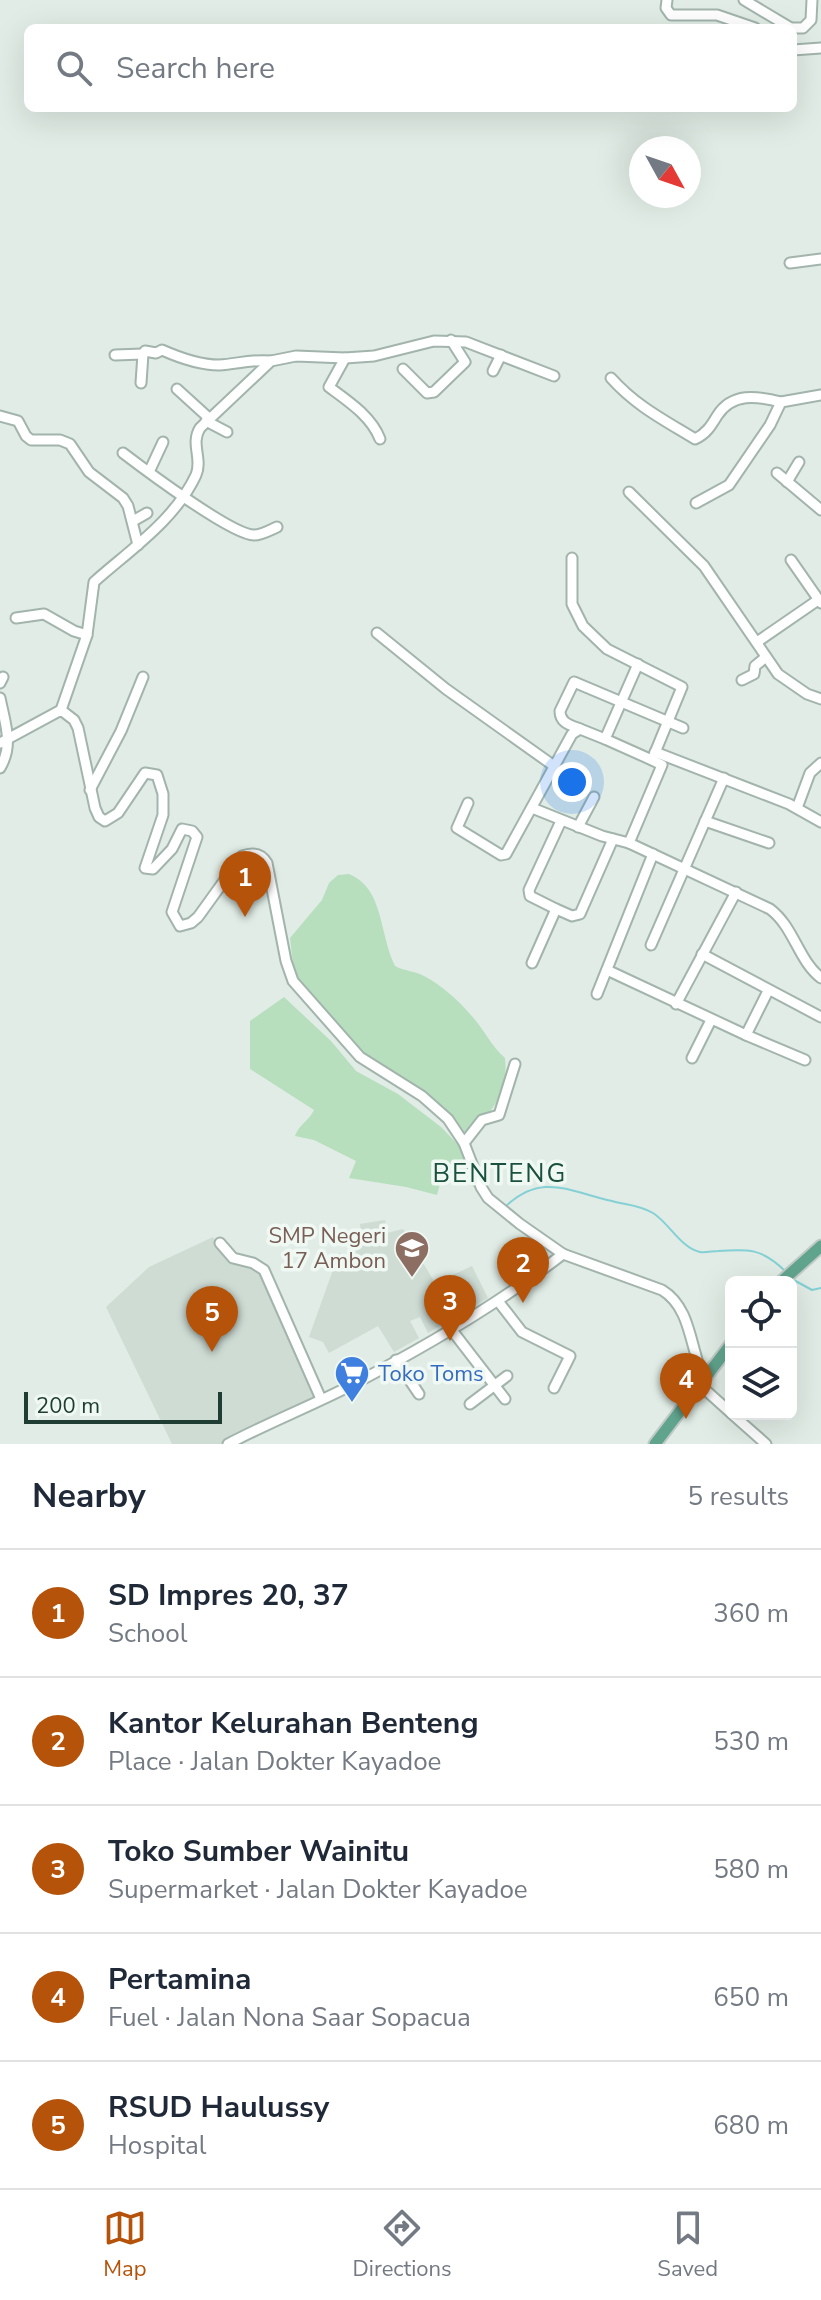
<!DOCTYPE html>
<meta charset="utf-8">
<style>
:root{--surface:#fff;--page:#f2f2f3;--text:#1f2937;--muted:#747a83;--line:#e0e1e3;--accent:#b45309}
body{margin:0;font-family:"Nunito Sans",sans-serif;background:var(--page);color:var(--text)}
.controls{position:absolute;right:24px;bottom:24px;display:grid;overflow:hidden;border-radius:12px;box-shadow:0 8px 32px #0002}
.controls button{width:72px;height:72px;display:grid;place-items:center;padding:0;border:0;border-bottom:2px solid var(--line);background:var(--surface);color:var(--text);font:40px sans-serif}
.compass{position:absolute;left:629px;top:136px;width:72px;height:72px;border-radius:50%;background:var(--surface);box-shadow:0 8px 32px #0002;rotate:130deg}
.scale{position:absolute;left:24px;bottom:20px;width:198px;box-sizing:border-box;padding-left:8px;border:4px solid #1f3d32;border-top:0;font-size:22px;line-height:28px;white-space:nowrap;color:#1f3d32;-webkit-text-stroke:6px #f0f8f4;paint-order:stroke}
.you{position:absolute;left:572px;top:782px;width:28px;height:28px;margin:-20px;border:6px solid #fff;border-radius:50%;background:#1a73e8;box-shadow:0 0 0 12px #1a73e833}
.badge{display:grid;place-items:center;width:52px;height:52px;border-radius:50%;background:var(--accent);color:#fff;font-size:26px;font-weight:700}
.pin{position:absolute;translate:-50% -66px;filter:drop-shadow(0 2px 4px #0008)}
.pin::after{content:'';position:absolute;top:42px;width:28px;height:24px;background:inherit;clip-path:polygon(0 0,100% 0,50% 100%)}
.list{margin:0;padding:0;list-style:none}
h2{display:flex;justify-content:space-between;align-items:center;height:104px;margin:0;padding:0 32px;font-size:34px}
h2 small{font-size:26px;font-weight:400;color:var(--muted)}
.list li{display:grid;grid-template-columns:52px 1fr auto;gap:24px;align-items:center;box-sizing:border-box;height:128px;padding:0 32px;border-top:2px solid var(--line)}
.list b{display:block;font-size:30px;white-space:nowrap}
.list p{margin:0;font-size:26px;white-space:nowrap;color:var(--muted)}
.list em{font-size:26px;font-style:normal;color:var(--muted)}
.icon{flex:none;width:44px;height:44px;fill:none;stroke:currentColor;stroke-width:2;stroke-linecap:round;stroke-linejoin:round}
.map{position:relative;flex:none;width:821px;height:1444px;overflow:hidden}
.search{position:absolute;background:var(--surface);box-shadow:0 8px 32px #0002;left:24px;right:24px;top:24px;height:88px;display:flex;align-items:center;gap:20px;box-sizing:border-box;padding:0 28px;border-radius:12px;color:var(--muted);font-size:30px}
.sheet{height:744px;background:var(--surface)}
nav{display:flex;justify-content:space-around;align-items:center;box-sizing:border-box;height:112px;border-top:2px solid var(--line);background:var(--surface);font-size:22px;color:var(--muted)}
nav a{display:grid;justify-items:center;gap:4px}
nav .on{color:var(--accent)}
.map>svg:first-child{display:block}
</style>
<div class="map">
<svg width="821" height="1444" viewBox="0 0 821 1444">
<rect width="100%" height="100%" fill="#e0ece5"/>
<g fill="#cedcd4">
<polygon points="385,1220 387,1233 403,1229 435,1283 472,1266 488,1298 428,1333 420,1317 410,1321 419,1338 394,1352 378,1326 329,1353 323,1342 309,1337 339,1253 353,1257 361,1231 360,1224"/>
<polygon points="213,1237 231,1264 251,1265 266,1276 316,1398 223,1444 172,1444 106,1307 149,1267"/>
</g>
<g fill="#b7dfbe">
<path d="M349 874C384 888 379 934 395 966 404 971 415 971 424 976 441 985 457 999 469 1013 483 1027 490 1045 505 1058 509 1097 489 1111 468 1140L444 1107 361 1053 294 973 290 938 322 900 329 883 338 875Z"/>
<path d="M284 997 331 1041 356 1071 398 1094 441 1127 467 1154 479 1189 443 1173 437 1195 406 1187 349 1178 356 1161 314 1140 295 1136C299 1124 309 1121 314 1110L250 1069V1021Z"/>
</g>
<g fill="none" stroke-linecap="round" stroke-linejoin="round">
<g stroke="#84d0d5" stroke-width="2">
<path d="M504 1208C541 1171 570 1192 612 1201 626 1205 639 1205 653 1213 669 1223 681 1248 700 1252 705 1253 713 1251 718 1251 748 1249 762 1248 785 1271"/>
<polyline points="792,1279 812,1290 821,1288"/>
</g>
<g stroke="#a2b4ac" stroke-width="13">
<g id="minor">
<polyline points="667,0 666,8 671,15 717,15 755,28"/>
<polyline points="744,0 791,28"/>
<polyline points="793,28 803,28 811,20 812,0"/>
<polyline points="793,50 821,48"/>
<polyline points="790,263 821,259"/>
<polyline points="115,355 143,354"/>
<path d="M345 358 329 387C348 401 371 416 380 439"/>
<polyline points="403,369 427,393 434,392 465,362 451,340"/>
<polyline points="493,371 501,355"/>
<path d="M611 378C636 406 664 420 695 439 706 434 711 426 717 416 732 392 757 396 781 402"/>
<path d="M141 383 143 354 145 351 156 353 162 350C180 358 199 365 219 365 237 364 252 359 271 361"/>
<polyline points="177,389 210,419"/>
<polyline points="0,416 18,421 26,436 31,440 60,440 70,444 89,472 123,498 128,506 138,545"/>
<polyline points="206,421 227,432"/>
<path d="M123 453C144 469 232 535 254 535 262 535 270 530 277 527"/>
<polyline points="149,472 163,442"/>
<polyline points="777,473 821,510"/>
<polyline points="787,482 799,462"/>
<polyline points="629,492 704,566 778,674 807,694 821,699"/>
<polyline points="696,503 729,485 770,425 781,402 821,395"/>
<polyline points="133,521 147,513"/>
<polyline points="572,558 572,604 583,626 607,649 682,687 652,760 662,765 629,843"/>
<polyline points="791,560 821,603"/>
<polyline points="16,618 44,614 74,631 87,635"/>
<polyline points="377,633 446,689 554,766"/>
<polyline points="757,642 818,600"/>
<polyline points="638,664 605,739 652,760"/>
<polyline points="742,680 754,674 755,666 766,657"/>
<polyline points="0,683 3,677"/>
<path d="M0 698C5 723 14 745 0 768"/>
<path d="M61 710 87 635 94 582C130 550 175 520 196 475 203 459 190 444 200 428L271 361 296 356 345 358 374 356 434 341 466 342 554 376"/>
<path d="M580 729C570 725 560 723 560 711L574 682 683 728"/>
<path d="M0 743 61 710 74 720 78 728 95 808 99 817 105 821 118 813 145 773 157 775 163 794V815L145 868 153 869 172 849 182 829 192 831 197 837 172 912 180 926 191 923 198 917 242 856C253 852 261 853 267 863L286 961 293 981 360 1057 422 1096 448 1119 464 1143 481 1187 488 1198 520 1224 563 1254 662 1290C692 1308 690 1350 704 1379"/>
<polyline points="655,752 789,804 821,822"/>
<polyline points="90,790 121,731 143,677"/>
<polyline points="468,803 457,828 501,855 506,854 572,734 580,729 605,739"/>
<path d="M532 808 602 836 629 843 770 909C794 927 798 960 821 978"/>
<polyline points="797,808 810,773 821,763"/>
<polyline points="705,821 769,843"/>
<polyline points="578,827 594,797"/>
<polyline points="556,909 572,916 580,914 613,839"/>
<polyline points="651,945 724,778"/>
<polyline points="702,954 821,1017"/>
<polyline points="532,963 556,909 530,896 529,890 561,821"/>
<polyline points="607,970 746,1035 768,991"/>
<polyline points="597,994 653,854"/>
<polyline points="676,1004 736,892"/>
<polyline points="746,1035 805,1060"/>
<polyline points="692,1058 711,1020"/>
<polyline points="464,1143 482,1120 499,1115 515,1064"/>
<polyline points="220,1243 233,1258 253,1263 264,1270 321,1399"/>
<polyline points="498,1301 522,1332 570,1356 554,1388"/>
<polyline points="451,1329 505,1399"/>
<polyline points="396,1360 419,1394"/>
<polyline points="700,1385 731,1413"/>
<polyline points="470,1404 507,1376"/>
<polyline points="732,1414 766,1444"/>
<path d="M228 1444C266 1424 306 1408 344 1389 420 1350 496 1306 563 1254"/>
</g>
</g>
<g stroke="#c0c9c6" stroke-width="15">
<g id="major">
<polyline points="781,1282 821,1246"/>
<polyline points="655,1444 731,1344"/>
</g>
</g>
<use href="#minor" stroke="#fff" stroke-width="9"/>
<use href="#major" stroke="#61a48d" stroke-width="11"/>
</g>
<defs>
<g id="school-pin" transform="scale(1.8)"><path d="M0 17L-7.5 6A9.5 9.5 0 1 1 7.5 6Z" fill="#8d6e63" stroke="#f0f8f4"/><path d="M0-5L7-2L0 1L-7-2ZM-4 1L0 2.5L4 1V4Q0 6-4 4Z" fill="#fff"/></g>
<g id="supermarket-pin" transform="scale(1.8)"><path d="M0 17L-7.5 6A9.5 9.5 0 1 1 7.5 6Z" fill="#3f7fe0" stroke="#f0f8f4"/><path d="M-6-5.5h2.5l.6 2H6L4.5 2H-2.5L-4.4-4H-6ZM-1.5 3.2a1.3 1.3 0 1 0 .1 0ZM3 3.2a1.3 1.3 0 1 0 .1 0Z" fill="#fff"/></g>
</defs>
<g fill-rule="evenodd">
<use href="#school-pin" x="412" y="1248"/>
<use href="#supermarket-pin" x="352" y="1373"/>
</g>
<g text-anchor="middle" stroke-width="7" stroke-linejoin="round" paint-order="stroke">
<g font-size="22" fill="#785e54" stroke="#f0f8f4" text-anchor="end">
<text x="386" y="1243">SMP Negeri<tspan x="386" dy="25">17 Ambon</tspan></text>
</g>
<g font-size="22" fill="#366cbe" stroke="#f0f8f4" text-anchor="start">
<text x="378" y="1381">Toko Toms</text>
</g>
<g font-size="26" letter-spacing="2" fill="#1a503e" stroke="#f0f8f4">
<text x="500" y="1182">BENTENG</text>
</g>
</g>
</svg>
<div class="controls">
<button><svg class="icon" aria-label="locate" viewBox="0 0 24 24"><circle cx="12" cy="12" r="6"/><path d="M12 2v4M12 18v4M2 12h4M18 12h4"/></svg></button>
<button><svg class="icon" aria-label="layers" viewBox="0 0 24 24"><path d="M12 4l9 5-9 5-9-5zM3 14l9 5 9-5"/></svg></button>
</div>
<svg class="compass" viewBox="-18 -18 36 36"><path d="M0-13l5 13h-10z" fill="#e53935"/><path d="M0 13l5-13h-10z" fill="#747a83"/></svg>
<div class="scale">200 m</div>
<div class="you"></div>
<div class="pin badge" style="left:245px;top:917px">1</div>
<div class="pin badge" style="left:523px;top:1303px">2</div>
<div class="pin badge" style="left:450px;top:1341px">3</div>
<div class="pin badge" style="left:686px;top:1419px">4</div>
<div class="pin badge" style="left:212px;top:1352px">5</div>
<div class="search"><svg class="icon" aria-label="search" viewBox="0 0 24 24"><circle cx="10" cy="10" r="6"/><path d="M15 15l6 6"/></svg>Search here</div>
</div>
<section class="sheet">
<h2>Nearby<small>5 results</small></h2>
<ul class="list">
<li><span class="badge">1</span><div><b>SD Impres 20, 37</b><p>School</p></div><em>360 m</em></li>
<li><span class="badge">2</span><div><b>Kantor Kelurahan Benteng</b><p>Place · Jalan Dokter Kayadoe</p></div><em>530 m</em></li>
<li><span class="badge">3</span><div><b>Toko Sumber Wainitu</b><p>Supermarket · Jalan Dokter Kayadoe</p></div><em>580 m</em></li>
<li><span class="badge">4</span><div><b>Pertamina</b><p>Fuel · Jalan Nona Saar Sopacua</p></div><em>650 m</em></li>
<li><span class="badge">5</span><div><b>RSUD Haulussy</b><p>Hospital</p></div><em>680 m</em></li>
</ul>
</section>
<nav>
<a class="on"><svg class="icon" aria-label="map" viewBox="0 0 24 24"><path d="M3 6l6-2 6 2 6-2v14l-6 2-6-2-6 2zM9 4v14M15 6v14"/></svg>Map</a>
<a><svg class="icon" aria-label="directions" viewBox="0 0 24 24"><path d="M12 3l9 9-9 9-9-9zM9 14v-3h6M13 9l2 2-2 2"/></svg>Directions</a>
<a><svg class="icon" aria-label="saved" viewBox="0 0 24 24"><path d="M7 4h10v16l-5-4-5 4z"/></svg>Saved</a>
</nav>
